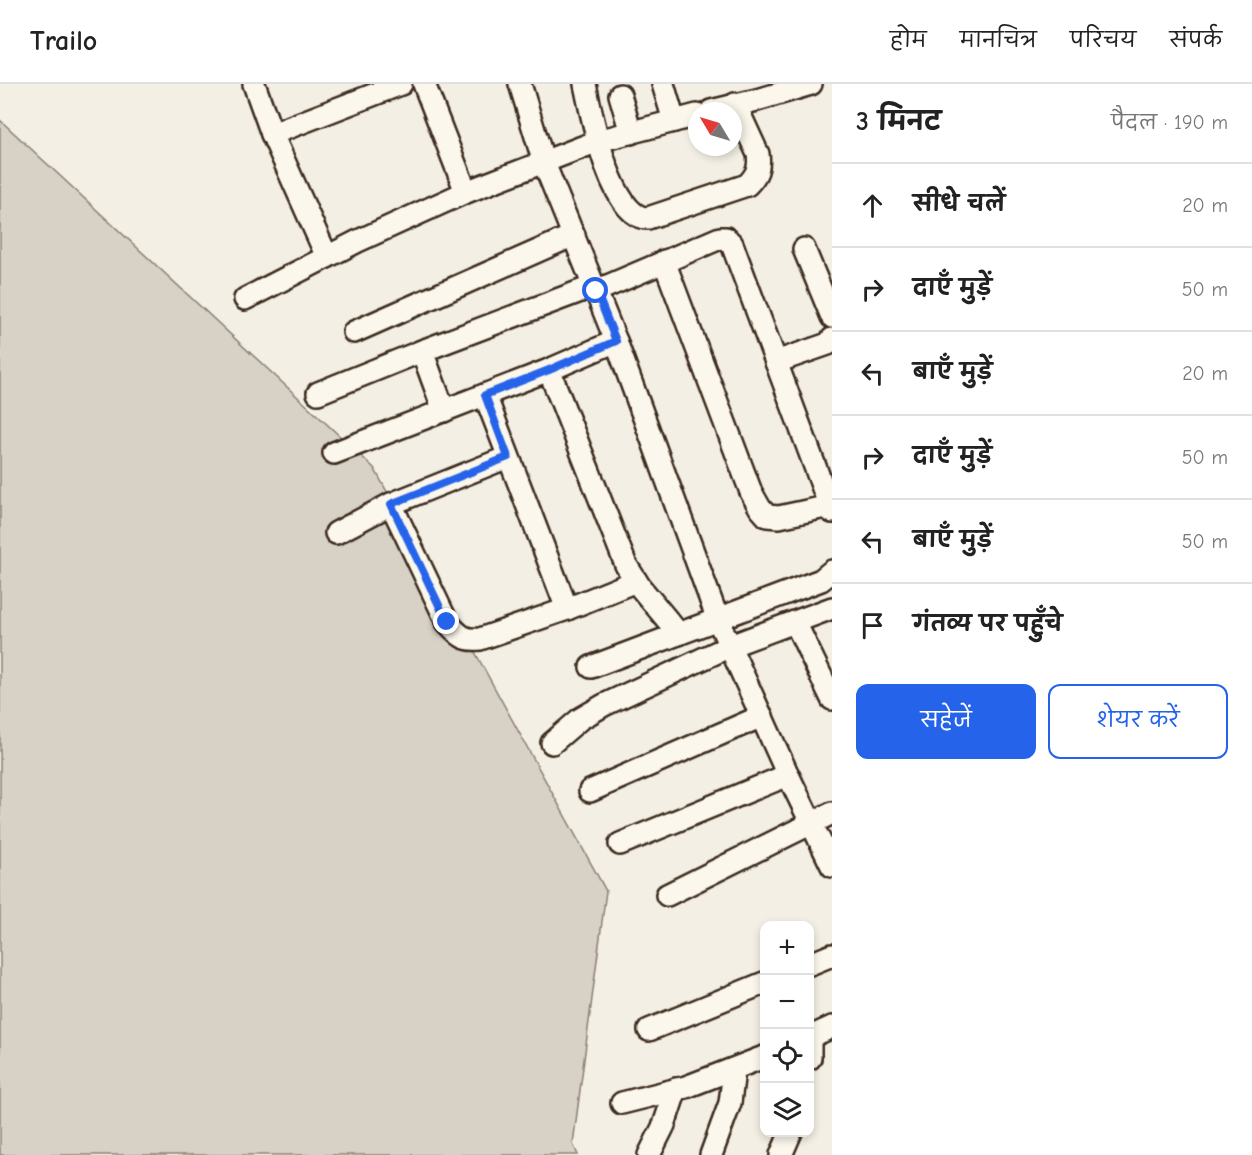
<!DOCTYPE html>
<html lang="hi">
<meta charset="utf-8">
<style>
:root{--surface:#fff;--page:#f6f6f6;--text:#222;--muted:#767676;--line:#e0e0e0;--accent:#2563eb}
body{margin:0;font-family:"Comic Neue","Playpen Sans Deva",sans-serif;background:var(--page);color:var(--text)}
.controls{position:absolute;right:18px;bottom:18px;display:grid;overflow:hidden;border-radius:12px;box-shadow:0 3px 9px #0003}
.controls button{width:54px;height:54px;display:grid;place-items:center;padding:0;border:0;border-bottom:2px solid var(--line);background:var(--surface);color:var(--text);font:30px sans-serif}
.compass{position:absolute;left:688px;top:18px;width:54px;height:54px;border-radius:50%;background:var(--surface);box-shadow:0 3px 9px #0003;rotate:308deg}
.stop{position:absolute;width:18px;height:18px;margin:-14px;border:4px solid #2563eb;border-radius:50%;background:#fff}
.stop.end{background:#2563eb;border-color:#fff;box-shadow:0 2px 6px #0008}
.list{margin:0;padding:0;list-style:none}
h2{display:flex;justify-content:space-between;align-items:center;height:78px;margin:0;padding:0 24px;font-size:26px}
h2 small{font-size:20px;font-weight:400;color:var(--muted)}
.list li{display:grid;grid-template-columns:39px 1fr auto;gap:18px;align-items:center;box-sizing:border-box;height:84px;padding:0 24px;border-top:2px solid var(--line)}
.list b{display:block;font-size:22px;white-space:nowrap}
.list em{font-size:20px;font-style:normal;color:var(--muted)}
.actions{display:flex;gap:12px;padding:18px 24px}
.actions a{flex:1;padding:14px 0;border:2px solid var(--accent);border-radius:12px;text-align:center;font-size:21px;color:var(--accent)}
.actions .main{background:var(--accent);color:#fff}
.icon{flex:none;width:33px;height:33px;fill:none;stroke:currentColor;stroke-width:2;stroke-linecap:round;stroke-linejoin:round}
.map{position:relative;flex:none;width:832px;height:1071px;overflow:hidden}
header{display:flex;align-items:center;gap:36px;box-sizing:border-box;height:84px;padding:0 30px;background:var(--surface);border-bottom:2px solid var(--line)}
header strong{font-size:28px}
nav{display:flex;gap:33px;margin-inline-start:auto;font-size:21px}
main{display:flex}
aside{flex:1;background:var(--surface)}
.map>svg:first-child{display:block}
</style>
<header>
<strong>Trailo</strong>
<nav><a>होम</a><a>मानचित्र</a><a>परिचय</a><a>संपर्क</a></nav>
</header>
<main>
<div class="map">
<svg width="832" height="1071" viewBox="0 0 832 1071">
<rect width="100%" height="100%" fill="#f3efe4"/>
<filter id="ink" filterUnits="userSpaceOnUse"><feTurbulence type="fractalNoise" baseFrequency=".0167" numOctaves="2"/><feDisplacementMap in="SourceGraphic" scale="12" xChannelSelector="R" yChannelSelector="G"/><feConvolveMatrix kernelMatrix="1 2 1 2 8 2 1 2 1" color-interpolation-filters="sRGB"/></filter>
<g filter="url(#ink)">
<polygon fill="#d8d1c6" stroke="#8a7e72" stroke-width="1.5" points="0,36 374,384 606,807 573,1060 578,1071 0,1071"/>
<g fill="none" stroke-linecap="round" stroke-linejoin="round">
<g stroke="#3b2a1e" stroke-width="26">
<g id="street">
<polyline points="254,0 272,50 401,0"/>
<polyline points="424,0 466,108"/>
<polyline points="520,0 544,79 616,257 718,536 788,691 832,782"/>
<path d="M585 0C591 29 611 135 648 134L747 101C757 91 760 84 758 70L735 20"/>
<polyline points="663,0 674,37"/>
<polyline points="620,11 631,49"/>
<polyline points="711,27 757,16 811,0"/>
<polyline points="272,50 327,173"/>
<polyline points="804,165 832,233"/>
<polyline points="664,177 751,408 760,424 767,432 779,433 830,422"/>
<polyline points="596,207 720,154 726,154 732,160 832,428"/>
<polyline points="245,215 358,157 466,108 598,57 697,31"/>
<polyline points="354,248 574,151"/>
<polyline points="422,267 444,327"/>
<polyline points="776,278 828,260 832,255"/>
<polyline points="549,286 626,481 640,503 679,550"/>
<polyline points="318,309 422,267 594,202"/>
<polyline points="485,311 567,525"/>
<polyline points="334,369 549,286 616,257"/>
<path d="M391 420 447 538C458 550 463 557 480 555L567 525 636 497"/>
<polyline points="336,449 391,420 508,373"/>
<polyline points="795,538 832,615"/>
<polyline points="591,583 821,496 832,487"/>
<polyline points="552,659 580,635 604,621 730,562 832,524"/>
<polyline points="590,707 762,632"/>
<polyline points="620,760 788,691"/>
<polyline points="667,811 832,729"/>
<polyline points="810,880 832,871"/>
<polyline points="649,946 764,899"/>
<polyline points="810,953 832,943"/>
<polyline points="810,974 810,953"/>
<polyline points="622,1019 686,1003 764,973"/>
<polyline points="649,1071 664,1041 676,1005"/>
<polyline points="711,1071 730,1019 734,986"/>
<polyline points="781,1071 791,1048"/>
</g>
</g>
<use href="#street" stroke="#fbf7ec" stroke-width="21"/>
</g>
</g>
<g fill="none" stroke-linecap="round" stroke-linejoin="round" filter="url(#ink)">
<polyline stroke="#2563eb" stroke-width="8" points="447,538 391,420 508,373 485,311 549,286 616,257 596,207"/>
</g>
</svg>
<div class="controls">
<button>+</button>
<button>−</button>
<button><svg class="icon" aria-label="locate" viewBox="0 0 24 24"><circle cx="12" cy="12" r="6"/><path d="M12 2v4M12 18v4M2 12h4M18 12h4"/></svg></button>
<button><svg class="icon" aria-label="layers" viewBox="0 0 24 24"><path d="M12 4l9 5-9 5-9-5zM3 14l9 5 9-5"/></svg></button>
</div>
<svg class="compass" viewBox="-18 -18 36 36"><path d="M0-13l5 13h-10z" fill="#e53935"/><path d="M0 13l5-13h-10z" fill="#767676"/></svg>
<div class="stop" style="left:596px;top:207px"></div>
<div class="stop end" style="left:447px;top:538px"></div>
</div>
<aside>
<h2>3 मिनट<small>पैदल · 190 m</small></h2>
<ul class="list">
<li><svg class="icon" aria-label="ahead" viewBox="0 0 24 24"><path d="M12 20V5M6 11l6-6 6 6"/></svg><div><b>सीधे चलें</b></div><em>20 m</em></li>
<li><svg class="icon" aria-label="right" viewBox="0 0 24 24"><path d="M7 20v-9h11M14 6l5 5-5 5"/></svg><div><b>दाएँ मुड़ें</b></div><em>50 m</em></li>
<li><svg class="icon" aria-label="left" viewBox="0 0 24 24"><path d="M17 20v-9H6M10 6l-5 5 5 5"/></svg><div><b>बाएँ मुड़ें</b></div><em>20 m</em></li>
<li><svg class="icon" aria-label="right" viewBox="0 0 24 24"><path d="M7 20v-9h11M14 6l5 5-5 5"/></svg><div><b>दाएँ मुड़ें</b></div><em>50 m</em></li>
<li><svg class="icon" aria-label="left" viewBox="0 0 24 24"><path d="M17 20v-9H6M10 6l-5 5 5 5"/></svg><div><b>बाएँ मुड़ें</b></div><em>50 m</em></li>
<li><svg class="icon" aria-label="arrive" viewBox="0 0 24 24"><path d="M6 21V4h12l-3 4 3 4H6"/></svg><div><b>गंतव्य पर पहुँचे</b></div></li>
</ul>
<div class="actions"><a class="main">सहेजें</a><a>शेयर करें</a></div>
</aside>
</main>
